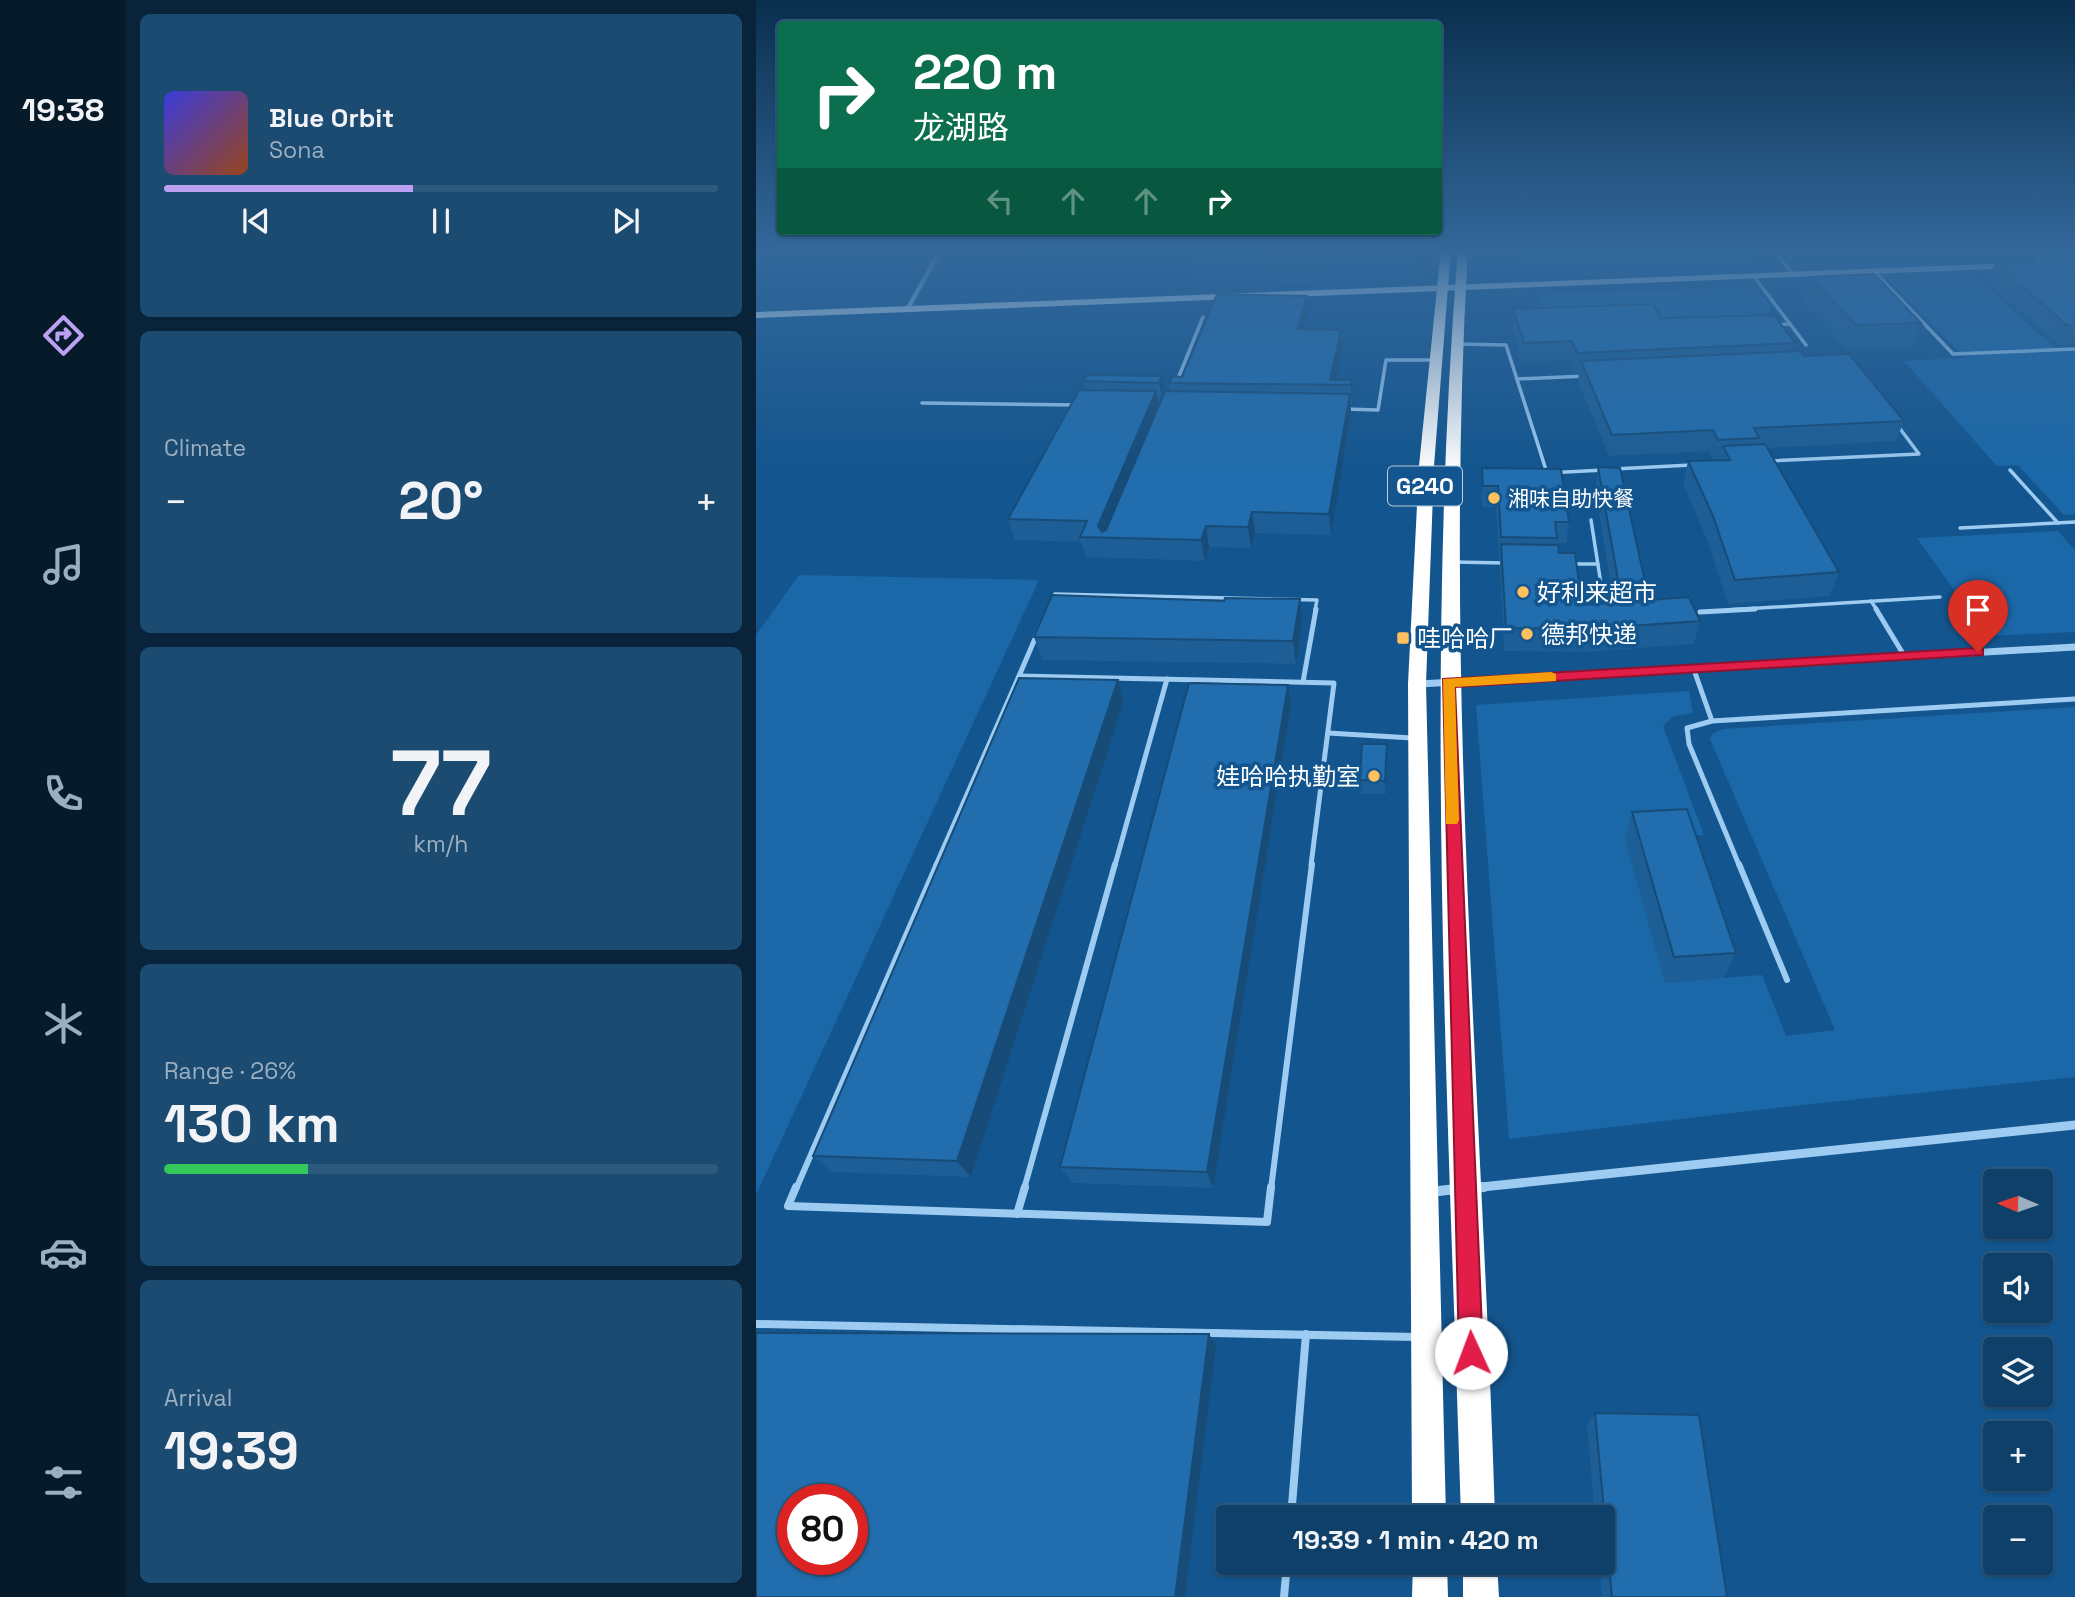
<!DOCTYPE html>
<html lang="en">
<head>
<meta charset="utf-8">
<style>
  :root { --surface:#0e406a; --page:#1c4b72; --text:#f1f3f6; --muted:#9bafc1; --line:#2e597e; --accent:#bca0f2 }
  body { margin:0; font-family:"Space Grotesk","Noto Sans SC",sans-serif; background:var(--page); color:var(--text); height:100vh; display:flex; flex-direction:column; font-size:26px; white-space:nowrap }
  * { box-sizing:border-box; margin:0 }
  p { font-size:23px; color:var(--muted) }
  .icon { flex:none; width:38px; height:38px; fill:none; stroke:currentColor; stroke-width:2; stroke-linecap:round; stroke-linejoin:round }
  .map { position:relative; flex:1; overflow:hidden }
  .sheet { display:flex; flex-direction:column; gap:14px; padding:14px; background:#08233a; width:630px }
  .sheet>* { flex:none }
  .guide { position:absolute; left:21px; top:21px; width:665px; height:214px; border-radius:7px; box-shadow:0 2px 5px #0004,0 0 0 2px var(--line); background:#0b6e4f; color:#fff; overflow:hidden }
  .needle { width:46px; rotate:272deg }
  .tools { position:absolute; left:1227px; top:1169px; display:grid; gap:14px }
  .tools a { display:grid; place-items:center; width:70px; height:70px; border-radius:7px; background:var(--surface); box-shadow:0 2px 5px #0004,0 0 0 2px var(--line); font-size:35px }
  .speed { position:absolute; left:21px; top:1484px; display:flex; gap:14px; font-size:35px; font-weight:700; text-align:center }
  .speed>* { display:grid; place-content:center; width:91px; height:91px; border-radius:50%; background:var(--surface); box-shadow:0 2px 5px #0004,0 0 0 2px var(--line); line-height:1 }
  .speed .limit { border:10px solid #d22; background:#fff; color:#111 }
  .pin { position:absolute; display:grid; place-items:center; width:60px; height:60px; color:#fff; margin:-72px -30px; border-radius:50% 50% 50% 0; rotate:-45deg; box-shadow:0 0 7px #0007 }
  .pin .icon { rotate:45deg }
  .me { position:absolute; width:77px; margin:-38px; rotate:358deg; stroke-linejoin:round; filter:drop-shadow(0 0 5px #0008) }
  .turn { display:flex; align-items:center; gap:24px; height:147px; padding:0 21px; font-size:32px }
  .turn .icon { width:91px; height:91px; stroke-width:2.5 }
  .turn b { display:block; font-size:49px; line-height:60px }
  .lanes { display:flex; align-items:center; height:66px; padding:0 21px; background:#0003; justify-content:center; gap:35px; direction:ltr }
  .lanes .off { opacity:.35 }
  .big { font-size:52px; font-weight:700; line-height:1.1 }
  .sheet .widget { flex:1; display:flex; flex-direction:column; justify-content:center; gap:10px; min-width:0; padding:0 24px; border-radius:10px; background:var(--page) }
  .sheet .dial { align-items:center; gap:0 }
  .dial b { font-size:91px; line-height:1 }
  .song { display:flex; align-items:center; gap:21px }
  .cover { width:84px; height:84px; border-radius:10px; background:linear-gradient(135deg,hsl(240 70% 55%),hsl(20 70% 35%)) }
  .played { height:7px; border-radius:4px; background:linear-gradient(90deg,var(--accent) 45%,var(--line) 45%) }
  .keys { display:flex; justify-content:space-around; direction:ltr }
  .heat { display:flex; justify-content:space-between; align-items:center; font-size:38px; direction:ltr }
  .charge { height:10px; border-radius:5px; background:linear-gradient(90deg,#34c759 26%,var(--line) 0) }
  .trip { position:absolute; left:460px; top:1505px; width:399px; height:70px; border-radius:7px; background:var(--surface); box-shadow:0 2px 5px #0004,0 0 0 2px var(--line); font-weight:700; line-height:70px; text-align:center }
  main { display:flex; flex:1; min-height:0 }
  .menu { display:flex; flex-direction:column; width:126px; justify-content:space-around; align-items:center; background:#061a2a; color:var(--muted) }
  .menu .icon { width:49px; height:49px }
  .menu .on { color:var(--accent) }
  .menu b { font-size:32px; color:var(--text) }
  .map>svg:first-child { display:block }
  .green { fill:#1b68a8 }
  .lines { fill:none; stroke-linecap:round; stroke-linejoin:round }
  .lane-far3 { stroke:#9dcbf1; stroke-width:3.5 }
  .lane-far2 { stroke:#9dcbf1; stroke-width:5 }
  .lane-far1 { stroke:#9dcbf1; stroke-width:6 }
  .lane { stroke:#9dcbf1; stroke-width:8 }
  .street-far3 { stroke:#9dcbf1; stroke-width:4.5 }
  .street-far2 { stroke:#9dcbf1; stroke-width:7 }
  .street-far1 { stroke:#9dcbf1; stroke-width:9 }
  .street { stroke:#9dcbf1; stroke-width:10 }
  .primary { fill:#e7f3ff; fill-rule:evenodd }
  .highway { fill:#fff; fill-rule:evenodd }
  .wall { fill:#1c5e95 }
  .shaded-wall { fill:#174c79 }
  .building { fill:#216dad; stroke:#174c79; stroke-width:2; fill-rule:evenodd }
  .route { fill:#e11d48; stroke:#92132f; stroke-width:2 }
  .slow { fill:#f59e0b }
  .poi-dot { fill:#ffc15d; stroke:#13558e; stroke-width:2.5 }
  .labels { text-anchor:middle; dominant-baseline:central; stroke-width:7; stroke-linejoin:round; paint-order:stroke }
  .far-poi-label { font-size:21px; fill:#fff; stroke:#13558e; text-anchor:start }
  .shield { fill:#13558e; stroke:#b8ccdd; stroke-width:2 }
  .shield-label { font-size:23px; font-weight:bold; fill:#fff }
  .poi-label { font-size:24px; fill:#fff; stroke:#13558e; text-anchor:start }
</style>
</head>
<body>
<main>
<nav class="menu">
<b>19:38</b>
<svg class="icon on" aria-label="directions" viewBox="0 0 24 24"><path d="M12 3l9 9-9 9-9-9zM9 14v-3h6M13 9l2 2-2 2"/></svg>
<svg class="icon" aria-label="music" viewBox="0 0 24 24"><path d="M9 18V5l10-2v13"/><circle cx="6" cy="18" r="3"/><circle cx="16" cy="16" r="3"/></svg>
<svg class="icon" aria-label="phone" viewBox="0 0 24 24"><path d="M5 4h4l2 5-3 2q2 4 5 5l2-3 5 2v4C11 20 4 13 5 4z"/></svg>
<svg class="icon" aria-label="climate" viewBox="0 0 24 24"><path d="M12 3v18M4 7l16 10M4 17L20 7"/></svg>
<svg class="icon" aria-label="car" viewBox="0 0 24 24"><path d="M5 17H2v-5l4-1 3-4h7l3 4 3 1v5h-3M9 17h6M6 11h13"/><circle cx="7" cy="17" r="2"/><circle cx="17" cy="17" r="2"/></svg>
<svg class="icon" aria-label="filters" viewBox="0 0 24 24"><path d="M4 7h16M4 17h16"/><circle cx="9" cy="7" r="2"/><circle cx="15" cy="17" r="2"/></svg>
</nav>
<section class="sheet">
<div class="widget">
<div class="song"><i class="cover"></i><div><b>Blue Orbit</b><p>Sona</p></div></div>
<div class="played"></div>
<div class="keys"><svg class="icon" aria-label="previous" viewBox="0 0 24 24"><path d="M18 5L8 12l10 7zM5 5v14"/></svg><svg class="icon" aria-label="pause" viewBox="0 0 24 24"><path d="M8 5v14M16 5v14"/></svg><svg class="icon" aria-label="next" viewBox="0 0 24 24"><path d="M6 5l10 7-10 7zM19 5v14"/></svg></div>
</div>
<div class="widget"><p>Climate</p>
<div class="heat"><a>−</a><b class="big">20°</b><a>+</a></div>
</div>
<div class="widget dial"><b>77</b><p>km/h</p></div>
<div class="widget"><p>Range · 26%</p><b class="big">130 km</b><div class="charge"></div></div>
<div class="widget"><p>Arrival</p><b class="big">19:39</b></div>
</section>
<div class="map">
<svg width="1319" height="1597" viewBox="0 0 1319 1597">
  <rect width="100%" height="100%" fill="#13558e"/>
  <!-- green -->
  <g class="green">
    <path d="M1219,277l84,75 16,-1v163l-11,1 -46,-50 -21,1 -93,-105 62,-3 -77,-78z"/>
    <path d="M999,286l16,22 -5,8 -215,10 -14,-31z"/>
    <path d="M1302,531l17,19v82l-88,4 -70,-98z"/>
    <path d="M43,575l240,5 -283,615v-560z"/>
    <path d="M933,691l4,22 -19,3 -11,10 41,109 -26,1 46,142 38,-3 24,61 49,-6 -125,-291 2,-5 11,-5 352,-22v370l-264,27 -302,35 -33,-434z"/>
  </g>
  <g class="lines">
    <!-- lane-far3 -->
    <g class="lane-far3">
      <path d="M1016,249l23,27"/>
      <path d="M1273,249l19,16"/>
      <path d="M1119,272l78,82 122,-5"/>
      <path d="M999,278l51,67"/>
      <path d="M1020,325l14,-1"/>
      <path d="M702,344l48,1 41,128 57,-3"/>
      <path d="M761,379l69,-3"/>
      <path d="M421,381l26,-64"/>
      <path d="M166,403l154,2"/>
      <path d="M589,409l33,1 8,-50h47"/>
      <path d="M1012,461l151,-7 -21,-28"/>
      <path d="M858,469l77,-4"/>
      <path d="M1254,470l48,53"/>
      <path d="M835,520l14,90"/>
      <path d="M1204,528l115,-6"/>
      <path d="M698,562l50,1"/>
      <path d="M814,564h28"/>
      <path d="M296,599l3,-5 262,6 -2,10"/>
      <path d="M1115,601l6,9"/>
      <path d="M971,610l213,-13"/>
    </g>
    <!-- lane-far2 -->
    <g class="lane-far2">
      <path d="M1120,609l29,48"/>
      <path d="M944,612l55,-3"/>
      <path d="M938,670l18,51"/>
      <path d="M263,676l18,-42"/>
      <path d="M547,682l13,-73"/>
      <path d="M572,733l84,5"/>
      <path d="M180,865l83,-189 315,7 -23,182"/>
      <path d="M359,865l52,-186"/>
      <path d="M983,865l-50,-121 -2,-16 25,-7 363,-22"/>
    </g>
    <!-- lane-far1 -->
    <g class="lane-far1">
      <path d="M983,864l48,116"/>
      <path d="M40,1189l141,-325"/>
      <path d="M268,1189l91,-325"/>
      <path d="M515,1189l41,-325"/>
    </g>
    <!-- lane -->
    <g class="lane">
      <path d="M40,1187l-8,19 479,16 4,-35"/>
      <path d="M261,1214l8,-27"/>
      <path d="M0,1324l660,13"/>
      <path d="M535,1517l15,-183"/>
      <path d="M528,1597l3,-34"/>
    </g>
    <!-- street-far3 -->
    <path class="street-far3" d="M151,310l34,-61"/>
    <!-- street-far2 -->
    <path class="street-far2" d="M663,684l656,-37"/>
    <!-- street-far1 -->
    <path class="street-far1" d="M716,1188l603,-63"/>
    <!-- street -->
    <g class="street">
      <path d="M716,1188l12,-1"/>
      <path d="M674,1192l26,-3"/>
    </g>
    <!-- primary -->
    <path class="primary" d="M1260,263l3,1v4l-1263,50v-6z"/>
    <!-- highway -->
    <g class="highway">
      <path d="M685,249h10l-17,217 -8,218 20,833h-34l-4,-833 11,-218z"/>
      <path d="M702,249h10c-25,425 14,844 27,1268h-34c-13,-422 -37,-846 -3,-1268z"/>
      <path d="M657,1563h34l1,34h-36z"/>
      <path d="M707,1563h34l2,34h-36z"/>
    </g>
  </g>
  <!-- wall -->
  <g class="wall">
    <path d="M443,249h201l1,2 3,-2h20l-4,28 -92,1v4l-31,1 -102,-3 -3,-19z"/>
    <path d="M764,249h232l-3,13 -141,7 -4,-7 -76,4z"/>
    <path d="M1319,260v84l-16,1 -71,-64 7,-18z"/>
    <path d="M1055,277l110,46 -10,25 -64,2 -43,-49z"/>
    <path d="M757,309l148,9 134,25 -3,9 12,4 100,65 -8,20 -129,7 72,124 -9,24 -102,8 -21,-64 -24,-56 5,-23 25,-1 -4,-9 -100,5 -31,-75 1,-9h-4l-5,-12 -48,2 -10,-35z"/>
    <path d="M552,315l-3,14 36,1 1,19 -6,31h16l1,20 -1,5h-2l1,9 -20,121 -76,-2 -4,15 -42,-1 -4,14 -119,-4 -5,-15 -66,-2 -7,-21 78,-129 -3,-9 79,-5 3,16 6,-1 -2,-8z"/>
    <path d="M842,467l51,133 51,21 -6,23 -112,8 -78,-1 -4,-84v-9h-1l-3,-51h-14v-39l87,54 -3,21h-10v2l26,60 32,-2 -19,-113z"/>
    <path d="M544,599l2,23 -6,42 -254,-4 -8,-23 190,-36z"/>
    <path d="M362,680l6,21 -153,476 -139,-5 -19,-16z"/>
    <path d="M535,706l-78,482 -141,-5 -12,-16z"/>
    <path d="M631,744l-1,50h-25l-1,-14z"/>
    <path d="M876,812l104,141 -12,25 -59,5 -40,-144z"/>
    <path d="M839,1413l132,184h-125l-3,-34h4v-46h-8l-8,-92z"/>
  </g>
  <!-- shaded-wall -->
  <g class="shaded-wall">
    <path d="M665,249h3l-4,28v-19z"/>
    <path d="M551,296l1,19 -9,33 -1,-19z"/>
    <path d="M585,330l1,19 -7,36 -5,-5z"/>
    <path d="M406,376l4,20 -3,6 -4,-19z"/>
    <path d="M596,380l1,20 -1,5 -1,-20z"/>
    <path d="M400,391l4,20 -52,126h-7l-3,-11z"/>
    <path d="M594,394l1,20 -20,121 -2,-21z"/>
    <path d="M496,512l3,21 -4,15 -3,-21z"/>
    <path d="M450,526l3,21 -4,14 -4,-21z"/>
    <path d="M544,599l2,23 -6,42 -3,-23z"/>
    <path d="M362,680l6,21 -153,476 -14,-16z"/>
    <path d="M532,685l3,21 -78,482 -6,-16z"/>
    <path d="M631,744v14l-1,36 -1,-13z"/>
    <path d="M453,1334l7,11 -31,252h-10z"/>
  </g>
  <!-- building -->
  <g class="building">
    <path d="M443,249h199l3,2 3,-2h17l-1,9 -93,1 -1,4 -31,1 -103,-3z"/>
    <path d="M853,249h46l-44,2z"/>
    <path d="M1319,260v65l-7,1 -73,-63z"/>
    <path d="M1118,274l47,49 -65,2 -45,-48z"/>
    <path d="M461,294l90,2 -9,33 43,1 -11,50h22l-1,5 -182,-2 3,-7 10,1z"/>
    <path d="M897,304l8,14 113,-3 21,28 -218,10 -5,-12 -48,2 -11,-34z"/>
    <path d="M1045,351l3,5 45,-2 55,67 -150,7 5,10 -41,2 -5,-10 -101,5 -31,-74z"/>
    <path d="M331,375l75,1 -3,7 -76,-2z"/>
    <path d="M323,390l77,1 -58,135 4,6 4,-2 59,-139 185,3 -21,120 -77,-2 -4,15 -42,-1 -5,14 -121,-3 7,-16 -79,-2z"/>
    <path d="M1009,444l74,128 -104,8 -22,-64 -25,-55 42,-1 -7,-14z"/>
    <path d="M842,467l22,1 29,132 40,-3 11,24 -114,8 -80,-1 -5,-84 57,1 1,8h16l7,52 40,-3z"/>
    <path d="M726,468l79,1 8,53h-14l2,16 -56,-1 -3,-51h-15z"/>
    <path d="M296,595l172,6 1,-3 75,1 -7,42 -259,-4z"/>
    <path d="M263,678l99,2 -161,481 -144,-5z"/>
    <path d="M433,683l99,2 -81,487 -147,-5z"/>
    <path d="M606,744h25l-2,37 -25,-1z"/>
    <path d="M931,809l49,144 -62,4 -42,-145z"/>
    <path d="M0,1333l453,1 -34,263h-419zM37,1500h59v59h-59z"/>
    <path d="M839,1413l104,2 28,182h-115z"/>
  </g>
  <!-- sky -->
  <linearGradient id="sky" x2="0" y2="1"><stop stop-color="#0a2f4e"/><stop offset="0.53" stop-color="#33689b"/><stop offset="1" stop-color="#33689b" stop-opacity="0"/></linearGradient>
  <rect width="1319" height="473" fill="url(#sky)"/>
  <!-- route -->
  <path class="route" d="M1222,648l5,1v6l-528,32 28,666 -3,8 -9,4 -8,-4 -4,-8 -16,-674z"/>
  <!-- slow -->
  <path class="slow" d="M795,672l5,2v7l-101,6 4,133 -2,4h-11l-3,-145z"/>
  <!-- markers -->
  <g class="poi-dot">
    <circle cx="738" cy="498" r="7"/>
    <circle cx="767" cy="592" r="7"/>
    <circle cx="771" cy="634" r="7"/>
    <rect x="640" y="631" width="14" height="14" rx="3.5"/>
    <circle cx="618" cy="776" r="7"/>
  </g>
  <g class="labels">
    <!-- far-poi labels -->
    <g class="far-poi-label">
      <text x="752" y="498">湘味自助快餐</text>
    </g>
    <!-- shield labels -->
    <rect class="shield" x="632" y="466.5" width="74" height="39" rx="5"/>
    <g class="shield-label">
      <text x="669" y="486">G240</text>
    </g>
    <!-- poi labels -->
    <g class="poi-label">
      <text x="781" y="592">好利来超市</text>
      <text x="785" y="634">德邦快递</text>
      <text x="661" y="638">哇哈哈厂</text>
      <text x="604" y="776" text-anchor="end">娃哈哈执勤室</text>
    </g>
  </g>
</svg>
<div class="tools">
<a><svg class="needle" viewBox="-14 -14 28 28"><path d="M0-13l5 13h-10z" fill="#e53935"/><path d="M0 13l5-13h-10z" fill="#9bafc1"/></svg></a>
<a><svg class="icon" aria-label="sound" viewBox="0 0 24 24"><path d="M4 9h4l5-4v14l-5-4H4zM17 9q2 3 0 6"/></svg></a>
<a><svg class="icon" aria-label="layers" viewBox="0 0 24 24"><path d="M12 4l9 5-9 5-9-5zM3 14l9 5 9-5"/></svg></a>
<a>+</a>
<a>−</a>
</div>
<div class="speed"><div class="limit">80</div></div>
<div class="pin" style="left:1222px;top:652px;background:#d93025"><svg class="icon" aria-label="arrive" viewBox="0 0 24 24"><path d="M6 21V4h12l-3 4 3 4H6"/></svg></div>
<svg class="me" style="left:715px;top:1353px" viewBox="-20 -20 40 40"><circle r="19" fill="#fff"/><path d="M0-13L10 11 0 6-10 11z" fill="#e11d48"/></svg>
<div class="trip">19:39 · 1 min · 420 m</div>
<div class="guide">
<div class="turn"><svg class="icon" aria-label="right" viewBox="0 0 24 24"><path d="M7 20v-9h11M14 6l5 5-5 5"/></svg><div><b>220 m</b>龙湖路</div></div>
<div class="lanes"><svg class="icon off" aria-label="left" viewBox="0 0 24 24"><path d="M17 20v-9H6M10 6l-5 5 5 5"/></svg><svg class="icon off" aria-label="ahead" viewBox="0 0 24 24"><path d="M12 20V5M6 11l6-6 6 6"/></svg><svg class="icon off" aria-label="ahead" viewBox="0 0 24 24"><path d="M12 20V5M6 11l6-6 6 6"/></svg><svg class="icon" aria-label="right" viewBox="0 0 24 24"><path d="M7 20v-9h11M14 6l5 5-5 5"/></svg></div>
</div>
</div>
</main>
</body>
</html>
